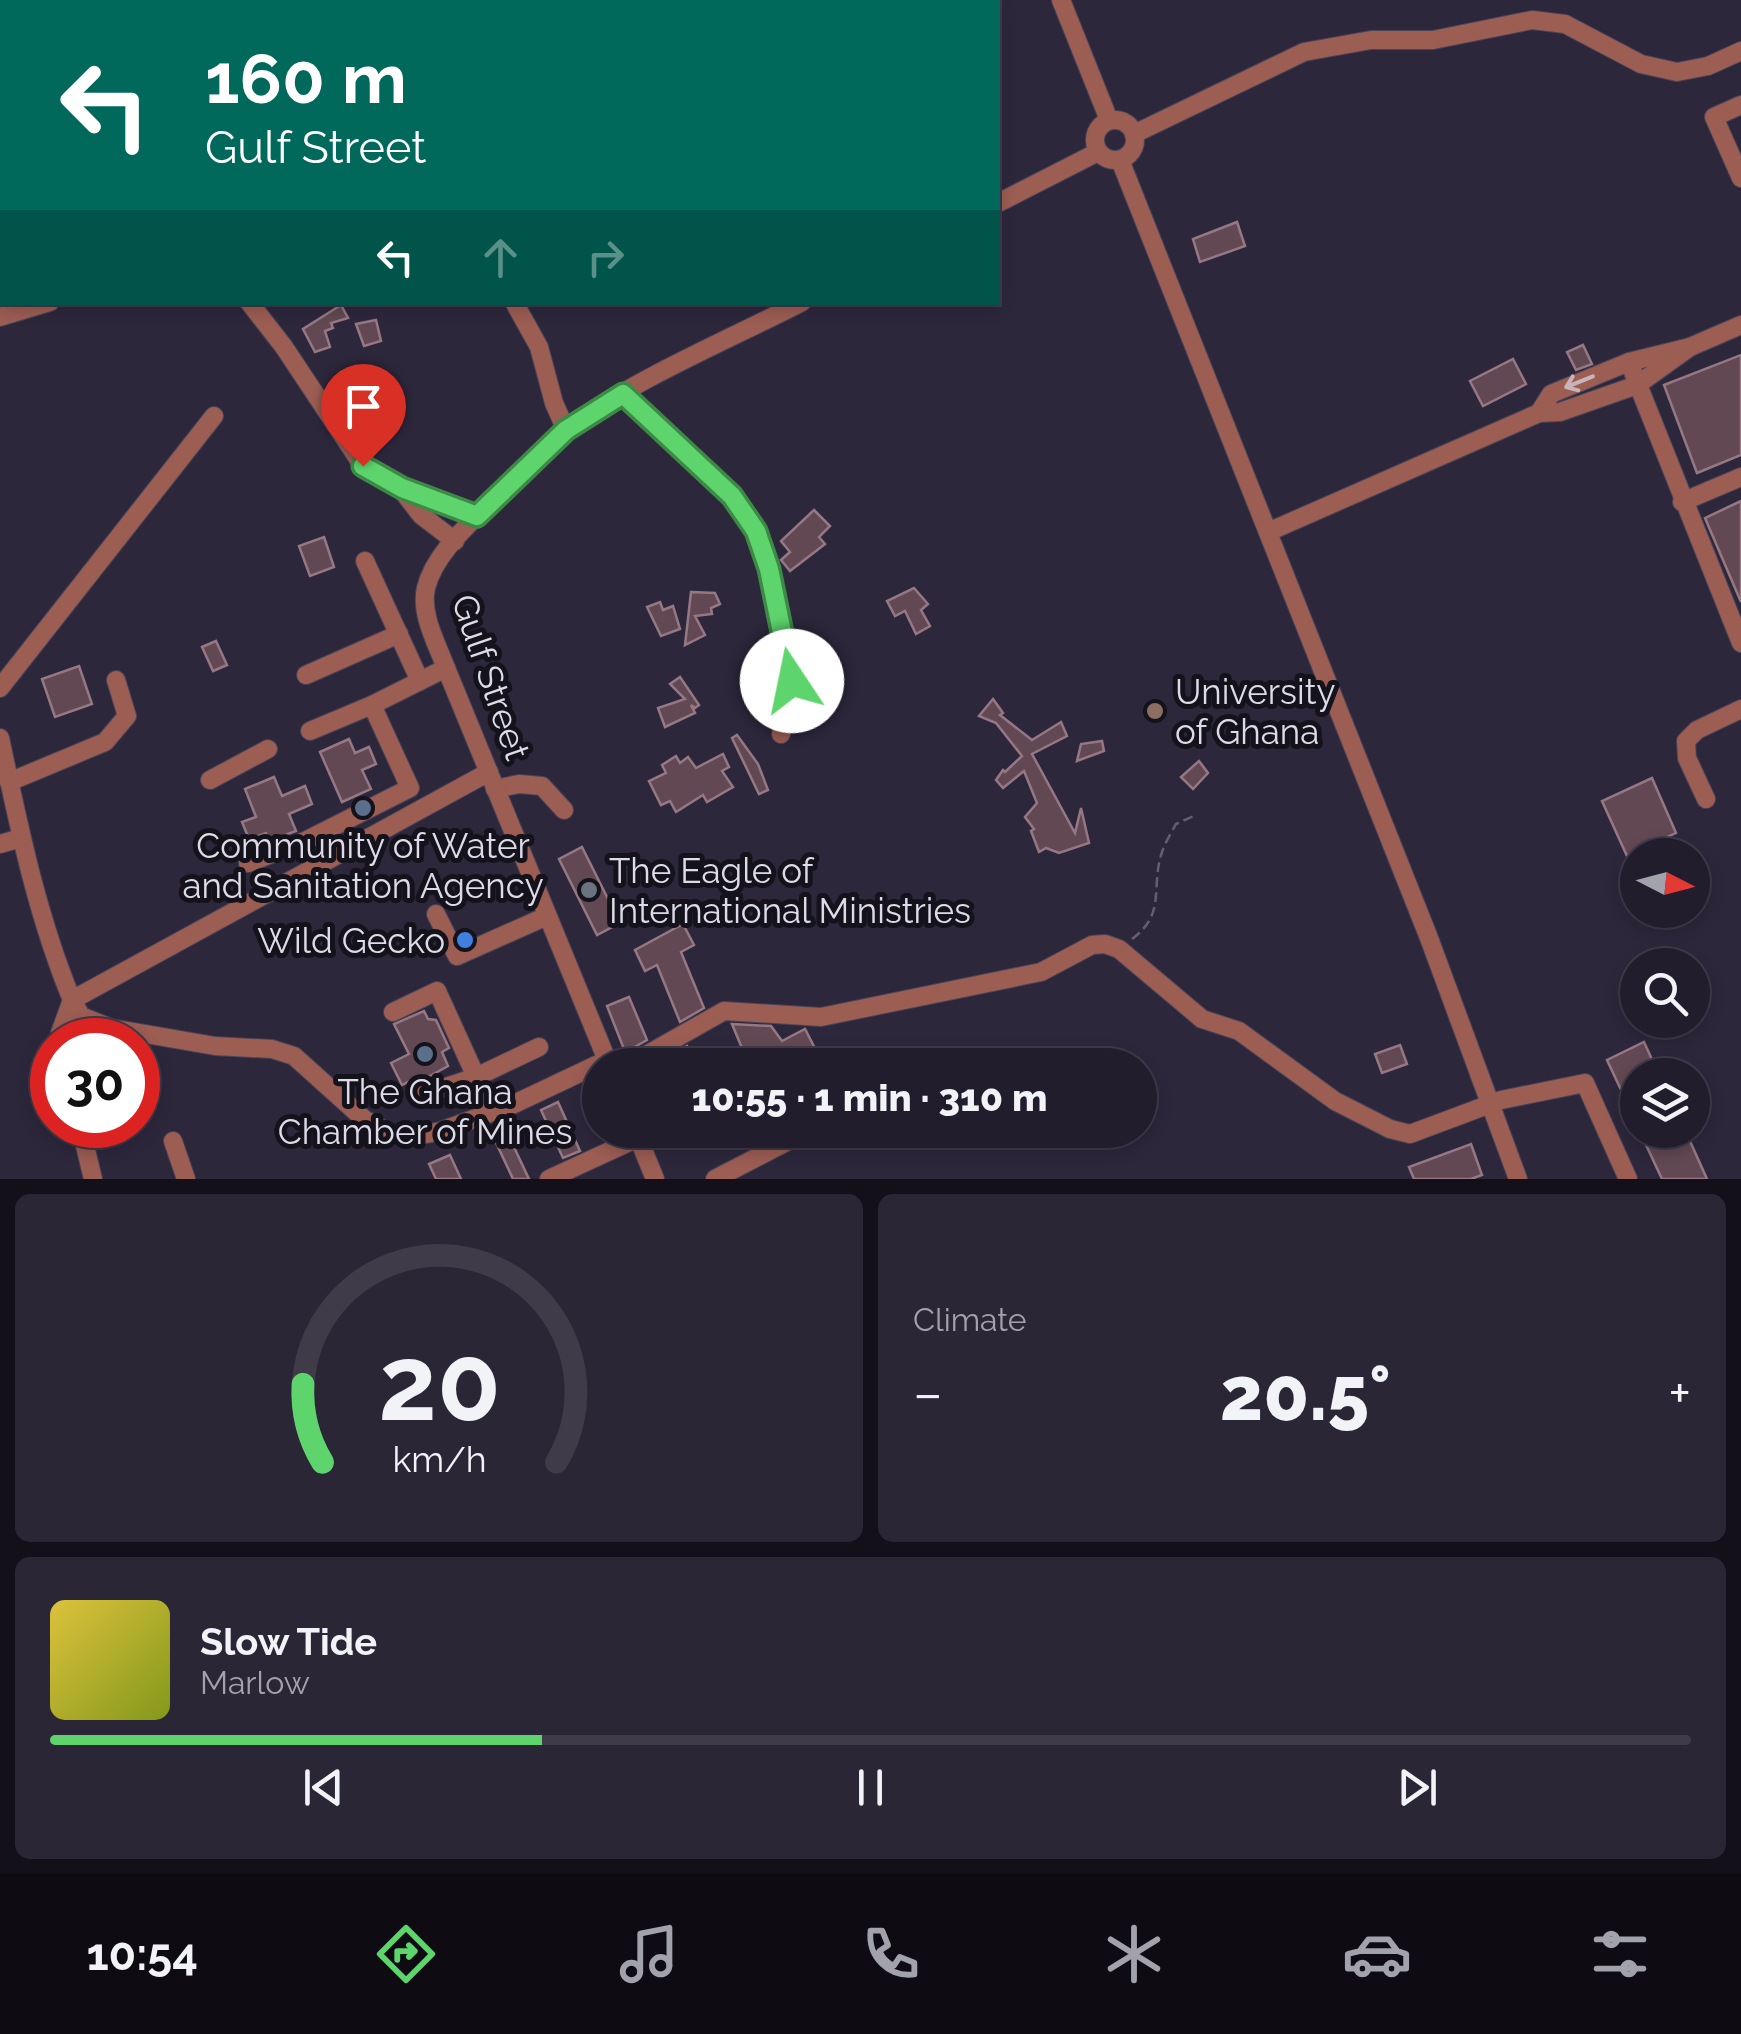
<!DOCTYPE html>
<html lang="en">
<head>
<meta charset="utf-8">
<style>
  :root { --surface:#221d2d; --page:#2a2635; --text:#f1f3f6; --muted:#a2a2aa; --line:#3f3b49; --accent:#5ed56c }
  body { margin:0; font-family:Raleway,sans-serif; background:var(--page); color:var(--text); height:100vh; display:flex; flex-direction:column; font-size:38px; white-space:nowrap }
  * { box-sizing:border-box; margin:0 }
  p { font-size:32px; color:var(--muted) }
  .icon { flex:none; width:55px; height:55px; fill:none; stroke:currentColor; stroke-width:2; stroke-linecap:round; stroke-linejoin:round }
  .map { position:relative; height:1179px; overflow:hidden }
  .details { display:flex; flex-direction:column; gap:15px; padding:15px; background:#131019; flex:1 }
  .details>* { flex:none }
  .banner { position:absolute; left:0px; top:0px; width:1000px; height:305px; box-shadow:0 5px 15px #0003,0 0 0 2px var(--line); background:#00695c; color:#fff; overflow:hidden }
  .needle { width:65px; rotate:96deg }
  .controls { position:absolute; left:1620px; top:838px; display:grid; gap:20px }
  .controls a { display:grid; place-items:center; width:90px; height:90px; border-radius:50%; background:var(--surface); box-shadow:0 5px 15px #0003,0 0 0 2px var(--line); font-size:50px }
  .speed { position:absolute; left:30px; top:1018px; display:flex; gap:20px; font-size:50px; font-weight:700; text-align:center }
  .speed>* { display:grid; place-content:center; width:130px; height:130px; border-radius:50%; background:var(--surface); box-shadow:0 5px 15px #0003,0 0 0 2px var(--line); line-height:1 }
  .speed .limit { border:15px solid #d22; background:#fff; color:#111 }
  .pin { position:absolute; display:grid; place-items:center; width:85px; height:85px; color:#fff; margin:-102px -42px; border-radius:50% 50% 50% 0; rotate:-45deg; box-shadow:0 0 10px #0007 }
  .pin .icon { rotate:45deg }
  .me { position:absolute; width:110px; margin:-55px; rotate:349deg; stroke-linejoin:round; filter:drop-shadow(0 0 8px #0008) }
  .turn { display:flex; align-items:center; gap:35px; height:210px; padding:0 40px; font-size:45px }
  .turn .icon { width:130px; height:130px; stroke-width:2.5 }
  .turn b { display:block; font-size:70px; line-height:85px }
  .lanes { display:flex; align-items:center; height:95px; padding:0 40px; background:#0003; justify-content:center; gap:50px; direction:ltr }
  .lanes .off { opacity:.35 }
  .big { font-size:75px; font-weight:800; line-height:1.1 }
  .details .widget { flex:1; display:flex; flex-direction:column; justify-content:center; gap:15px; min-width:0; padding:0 35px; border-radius:15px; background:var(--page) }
  .details .dial { align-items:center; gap:0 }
  .dial svg { height:260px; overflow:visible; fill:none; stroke:var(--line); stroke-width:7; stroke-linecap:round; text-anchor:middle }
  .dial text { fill:var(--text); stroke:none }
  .song { display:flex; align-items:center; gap:30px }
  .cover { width:120px; height:120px; border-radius:15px; background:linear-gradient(135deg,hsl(50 70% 55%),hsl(70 70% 35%)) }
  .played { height:10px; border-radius:5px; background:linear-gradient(90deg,var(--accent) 30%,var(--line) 30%) }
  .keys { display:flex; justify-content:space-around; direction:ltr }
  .heat { display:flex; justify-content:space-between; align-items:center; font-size:55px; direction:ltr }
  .details .tiles { flex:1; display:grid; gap:15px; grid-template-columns:1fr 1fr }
  .widget:last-child { grid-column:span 2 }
  .trip { position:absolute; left:582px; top:1048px; width:575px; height:100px; border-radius:50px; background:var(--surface); box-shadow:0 5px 15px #0003,0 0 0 2px var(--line); font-weight:800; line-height:100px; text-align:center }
  .tab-bar { display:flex; height:160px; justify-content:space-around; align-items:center; background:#0e0c12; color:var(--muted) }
  .tab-bar .icon { width:70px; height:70px }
  .tab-bar .on { color:var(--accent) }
  .tab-bar b { font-size:45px; color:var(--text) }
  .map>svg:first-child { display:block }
  .building { fill:#624852; stroke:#957883; stroke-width:2.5 }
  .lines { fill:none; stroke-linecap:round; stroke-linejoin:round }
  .minor-casing { stroke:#494458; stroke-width:20 }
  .path { stroke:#645e71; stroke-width:2.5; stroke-dasharray:10 5; stroke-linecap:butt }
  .minor { stroke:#9c5d53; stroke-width:18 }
  .oneway { stroke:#cab4bb }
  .route-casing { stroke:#3d8a46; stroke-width:25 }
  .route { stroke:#5ed56c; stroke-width:18 }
  .education-dot { fill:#8d6e63; stroke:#14121b; stroke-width:4 }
  .service-dot { fill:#5c6f8a; stroke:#14121b; stroke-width:4 }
  .worship-dot { fill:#6b7280; stroke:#14121b; stroke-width:4 }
  .shop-dot { fill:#3f7fe0; stroke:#14121b; stroke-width:4 }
  .labels { text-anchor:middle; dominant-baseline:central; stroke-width:10; stroke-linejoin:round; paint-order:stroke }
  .street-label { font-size:35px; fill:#dedae8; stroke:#14121b }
  .poi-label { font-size:35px; fill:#dedae8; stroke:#14121b; text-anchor:start }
</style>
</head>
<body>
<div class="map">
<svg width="1741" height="1179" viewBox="0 0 1741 1179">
  <rect width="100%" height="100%" fill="#2d273c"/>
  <!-- building -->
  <g class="building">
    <path d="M1237,222l8,24 -45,16 -7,-23z"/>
    <path d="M341,305l7,13 -17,5 2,5 -8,3 5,16 -15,5 -12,-23z"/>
    <path d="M376,320l5,21 -17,5 -8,-22z"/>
    <path d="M1583,345l9,19 -16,6 -9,-18z"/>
    <path d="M1741,355v100l-44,18 -33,-88z"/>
    <path d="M1513,359l13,25 -43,22 -13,-25z"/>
    <path d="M1741,501v101l-36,-84z"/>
    <path d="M814,510l16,16 -11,11 6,7 -35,27 -9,-11 9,-8 -9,-11z"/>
    <path d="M324,537l10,30 -24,9 -11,-30z"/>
    <path d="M914,588l14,16 -7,6 9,16 -14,8 -11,-23 -10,5 -8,-15z"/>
    <path d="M691,592l24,1 5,11 -9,4 1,6 -17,2 10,19 -20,10z"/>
    <path d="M660,602l3,8 10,-4 7,23 -19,7 -14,-29z"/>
    <path d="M216,641l11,24 -14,6 -11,-24z"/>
    <path d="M79,666l13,38 -37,13 -13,-38z"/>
    <path d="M680,677l19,28 -4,3 -4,-3 4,8 -30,14 -7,-19 27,-9 -15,-15z"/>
    <path d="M993,699l10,14 -3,2 32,25 29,-18 6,14 -35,18 43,79 6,-25 8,35 -30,10 -13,-5 -7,4 -8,-21 3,-2 -9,-12 12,-14 -13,-32 -21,17 -7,-8 7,-10 2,2 17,-16 -26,-33 -17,-7z"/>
    <path d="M737,735l21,29 10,26 -9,4 -27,-56z"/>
    <path d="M349,739l6,14 14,-6 7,17 -14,6 9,19 -29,13 -22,-50z"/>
    <path d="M1102,741l2,10 -27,10 4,-17z"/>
    <path d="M723,754l6,13 -7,4 11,16 -26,15 -4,-7 -27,17 -6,-11 -9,4 -12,-24 17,-8 -4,-8 14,-9 4,7 8,-6 8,11z"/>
    <path d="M1199,761l9,12 -15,16 -12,-12z"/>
    <path d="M274,777l8,19 23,-10 7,18 -23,10 7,17 -27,10 -3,-8 -17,6 -7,-17 14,-5 -11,-28z"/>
    <path d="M1652,778l24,55 -49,23 -25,-55z"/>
    <path d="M582,847l38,76 -23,12 -38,-76z"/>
    <path d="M683,924l11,21 -13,7 23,56 -24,14 -23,-57 -12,6 -10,-21z"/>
    <path d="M629,997l18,43 -16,9h-7l-17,-43z"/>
    <path d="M424,1011l4,8 8,1 13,28 -7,4 6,14 -38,21 -2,-5 -6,3 -11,-22 18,-9 -15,-30z"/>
    <path d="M732,1024l39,2 11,15 23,-12 16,31 -10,5h-37l-2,-5 -23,5z"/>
    <path d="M1644,1042l15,33h-21v51l-31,-66z"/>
    <path d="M1400,1045l7,19 -25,9 -7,-19z"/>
    <path d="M687,1046l8,19h-26l-3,-7z"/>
    <path d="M558,1102l22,49 -17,7 -22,-48z"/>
    <path d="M505,1128l24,51h-16l-21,-45z"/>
    <path d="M1639,1130h46l22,49h-45z"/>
    <path d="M1471,1144l11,31 -11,4h-57l-5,-12z"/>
    <path d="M450,1155l11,24h-25l-7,-15z"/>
  </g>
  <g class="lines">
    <!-- minor casing -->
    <g class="minor-casing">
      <g id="minor">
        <path d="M18,0l2,2"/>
        <path d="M141,0v2"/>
        <path d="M345,0l1,2"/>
        <path d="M1061,0l48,120"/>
        <path d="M260,2v-2"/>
        <path d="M1741,105l-27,12 27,61"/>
        <circle cx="1115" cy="140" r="20"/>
        <path d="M1134,134l170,-82 67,-12h62l99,-20 33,4 76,40 36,8 31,-6 33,-15"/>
        <path d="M0,138h2"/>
        <path d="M1120,160l309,778 89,241"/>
        <path d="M998,203l100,-51"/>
        <path d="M249,302l35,45 79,119 38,23 76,27"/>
        <path d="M514,302l25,45 15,56 12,27"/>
        <path d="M0,317l50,-15"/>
        <path d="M1629,362l112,281"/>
        <path d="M623,394l109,102 25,35 12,38 23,112v16l-11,37"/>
        <path d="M1539,413l12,-19 78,-32 61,-15 51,-22"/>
        <path d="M401,489l20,26 34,26"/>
        <path d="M1682,502l59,-25"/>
        <path d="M1268,532l271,-119 21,-1 77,-27 53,-38"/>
        <path d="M365,561l55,120"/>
        <path d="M306,675l93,-41"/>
        <path d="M0,688l214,-272"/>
        <path d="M310,731l62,-26"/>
        <path d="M0,738c19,89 37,178 72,262l-12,33 1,7"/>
        <path d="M489,772l-417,228 9,16 30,12 104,18 57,3 22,7 70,63 27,15 25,2 25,-5 73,-27 93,-44 27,2 90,-51 97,6 220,-45 51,-27 13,-1 14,5 83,70 37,12 96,70 55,28 20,5 91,-34 84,-17 43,96"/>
        <path d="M210,780l58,-31"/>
        <path d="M9,782l96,-40 22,-26 -11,-36"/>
        <path d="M495,789l24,-5 23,2 22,24"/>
        <path d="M1706,799l-19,-41 -1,-17 11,-11 44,-21"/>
        <path d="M0,844l21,-6"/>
        <path d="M248,863l57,-22 105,-53 -38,-83 74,-37"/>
        <path d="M436,914l21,42 90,-40"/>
        <path d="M393,1012l44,-21 55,121"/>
        <path d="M609,1065l-163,-397c-9,-24 -26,-54 -20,-80 8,-33 41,-62 64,-85 25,-24 49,-53 77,-74 65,-49 161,-89 235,-127"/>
        <path d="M419,1096l57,-19 63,-30"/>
        <path d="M80,1125l13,54"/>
        <path d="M635,1130l20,49"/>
        <path d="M173,1141l13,38"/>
        <path d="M549,1179l89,-41"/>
        <path d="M715,1179l79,-41"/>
      </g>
    </g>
    <!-- path -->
    <path class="path" d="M1132,939c35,-26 18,-51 30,-87 3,-9 9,-19 14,-28l20,-9"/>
    <!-- minor -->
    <use href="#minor" class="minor"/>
  </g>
  <!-- one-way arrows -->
  <defs><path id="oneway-shaft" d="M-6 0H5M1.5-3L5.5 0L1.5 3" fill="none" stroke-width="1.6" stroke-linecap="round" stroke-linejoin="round" transform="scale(2.5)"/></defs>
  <use class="oneway" href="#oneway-shaft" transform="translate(1579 382) rotate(158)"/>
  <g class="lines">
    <!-- route casing -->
    <g class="route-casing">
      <path id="route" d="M363,466l39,22 75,28 89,-86 57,-36 109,102 24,35 13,38 23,112"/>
    </g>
    <!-- route -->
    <use href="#route" class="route"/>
  </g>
  <!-- markers -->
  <circle class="education-dot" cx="1155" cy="711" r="10"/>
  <g class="service-dot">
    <circle cx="363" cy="808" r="10"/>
    <circle cx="425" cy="1054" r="10"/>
  </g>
  <circle class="worship-dot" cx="589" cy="890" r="10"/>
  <circle class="shop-dot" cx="465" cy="940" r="10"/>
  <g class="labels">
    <!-- street labels -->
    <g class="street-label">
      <text transform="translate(491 677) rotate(71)">Gulf Street</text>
    </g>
    <!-- poi labels -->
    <g class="poi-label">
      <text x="1175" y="691">University<tspan x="1175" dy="40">of Ghana</tspan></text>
      <text x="363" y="845" text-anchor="middle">Community of Water<tspan x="363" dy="40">and Sanitation Agency</tspan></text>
      <text x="609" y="870">The Eagle of<tspan x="609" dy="40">International Ministries</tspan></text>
      <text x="445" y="940" text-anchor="end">Wild Gecko</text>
      <text x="425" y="1091" text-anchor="middle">The Ghana<tspan x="425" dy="40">Chamber of Mines</tspan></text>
    </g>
  </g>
</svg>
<div class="controls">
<a><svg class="needle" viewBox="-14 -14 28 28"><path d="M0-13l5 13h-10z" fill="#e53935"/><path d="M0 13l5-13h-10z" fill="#a2a2aa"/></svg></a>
<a><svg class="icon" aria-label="search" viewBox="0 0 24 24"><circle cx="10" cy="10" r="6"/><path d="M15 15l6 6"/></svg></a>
<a><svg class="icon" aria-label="layers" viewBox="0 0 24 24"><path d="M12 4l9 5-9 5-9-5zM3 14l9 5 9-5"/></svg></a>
</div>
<div class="speed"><div class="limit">30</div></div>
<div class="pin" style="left:363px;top:466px;background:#d93025"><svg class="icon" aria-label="arrive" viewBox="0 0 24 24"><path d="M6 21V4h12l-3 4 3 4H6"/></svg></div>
<svg class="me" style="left:792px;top:681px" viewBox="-20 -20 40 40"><circle r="19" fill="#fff"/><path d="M0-13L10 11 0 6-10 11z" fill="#5ed56c"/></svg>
<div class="trip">10:55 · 1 min · 310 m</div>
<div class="banner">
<div class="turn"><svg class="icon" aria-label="left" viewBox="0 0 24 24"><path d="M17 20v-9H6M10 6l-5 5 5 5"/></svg><div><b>160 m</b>Gulf Street</div></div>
<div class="lanes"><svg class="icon" aria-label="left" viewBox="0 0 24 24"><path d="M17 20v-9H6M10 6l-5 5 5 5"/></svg><svg class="icon off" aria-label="ahead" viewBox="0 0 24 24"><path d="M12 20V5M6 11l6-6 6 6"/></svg><svg class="icon off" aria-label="right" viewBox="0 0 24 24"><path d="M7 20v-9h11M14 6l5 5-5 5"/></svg></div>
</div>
</div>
<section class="details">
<div class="tiles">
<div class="widget dial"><svg viewBox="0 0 100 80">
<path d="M14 69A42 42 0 1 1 86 69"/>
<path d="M14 69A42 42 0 0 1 8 45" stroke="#5ed56c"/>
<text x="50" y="56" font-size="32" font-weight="700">20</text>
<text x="50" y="72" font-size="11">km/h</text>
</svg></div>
<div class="widget"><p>Climate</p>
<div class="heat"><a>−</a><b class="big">20.5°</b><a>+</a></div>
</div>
<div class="widget">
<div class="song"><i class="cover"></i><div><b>Slow Tide</b><p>Marlow</p></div></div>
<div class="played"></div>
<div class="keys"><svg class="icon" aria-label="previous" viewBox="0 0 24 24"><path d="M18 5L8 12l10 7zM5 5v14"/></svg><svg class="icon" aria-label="pause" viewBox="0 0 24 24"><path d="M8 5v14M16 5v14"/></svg><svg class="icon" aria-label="next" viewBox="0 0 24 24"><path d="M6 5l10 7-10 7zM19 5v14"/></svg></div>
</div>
</div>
</section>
<nav class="tab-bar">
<b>10:54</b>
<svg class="icon on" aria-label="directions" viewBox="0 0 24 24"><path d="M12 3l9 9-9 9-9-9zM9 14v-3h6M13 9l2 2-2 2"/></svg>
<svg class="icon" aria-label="music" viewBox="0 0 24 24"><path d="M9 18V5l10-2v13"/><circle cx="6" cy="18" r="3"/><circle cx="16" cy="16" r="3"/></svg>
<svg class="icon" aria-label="phone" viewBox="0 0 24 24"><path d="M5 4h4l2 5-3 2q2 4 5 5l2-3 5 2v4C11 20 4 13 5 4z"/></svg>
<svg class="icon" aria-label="climate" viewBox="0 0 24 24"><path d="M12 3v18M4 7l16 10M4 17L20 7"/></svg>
<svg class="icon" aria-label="car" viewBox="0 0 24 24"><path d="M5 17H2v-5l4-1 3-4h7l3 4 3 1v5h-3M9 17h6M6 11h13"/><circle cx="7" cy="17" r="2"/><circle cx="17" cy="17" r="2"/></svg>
<svg class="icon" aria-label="filters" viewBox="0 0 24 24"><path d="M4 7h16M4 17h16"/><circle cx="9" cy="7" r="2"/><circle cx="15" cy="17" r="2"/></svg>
</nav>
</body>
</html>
